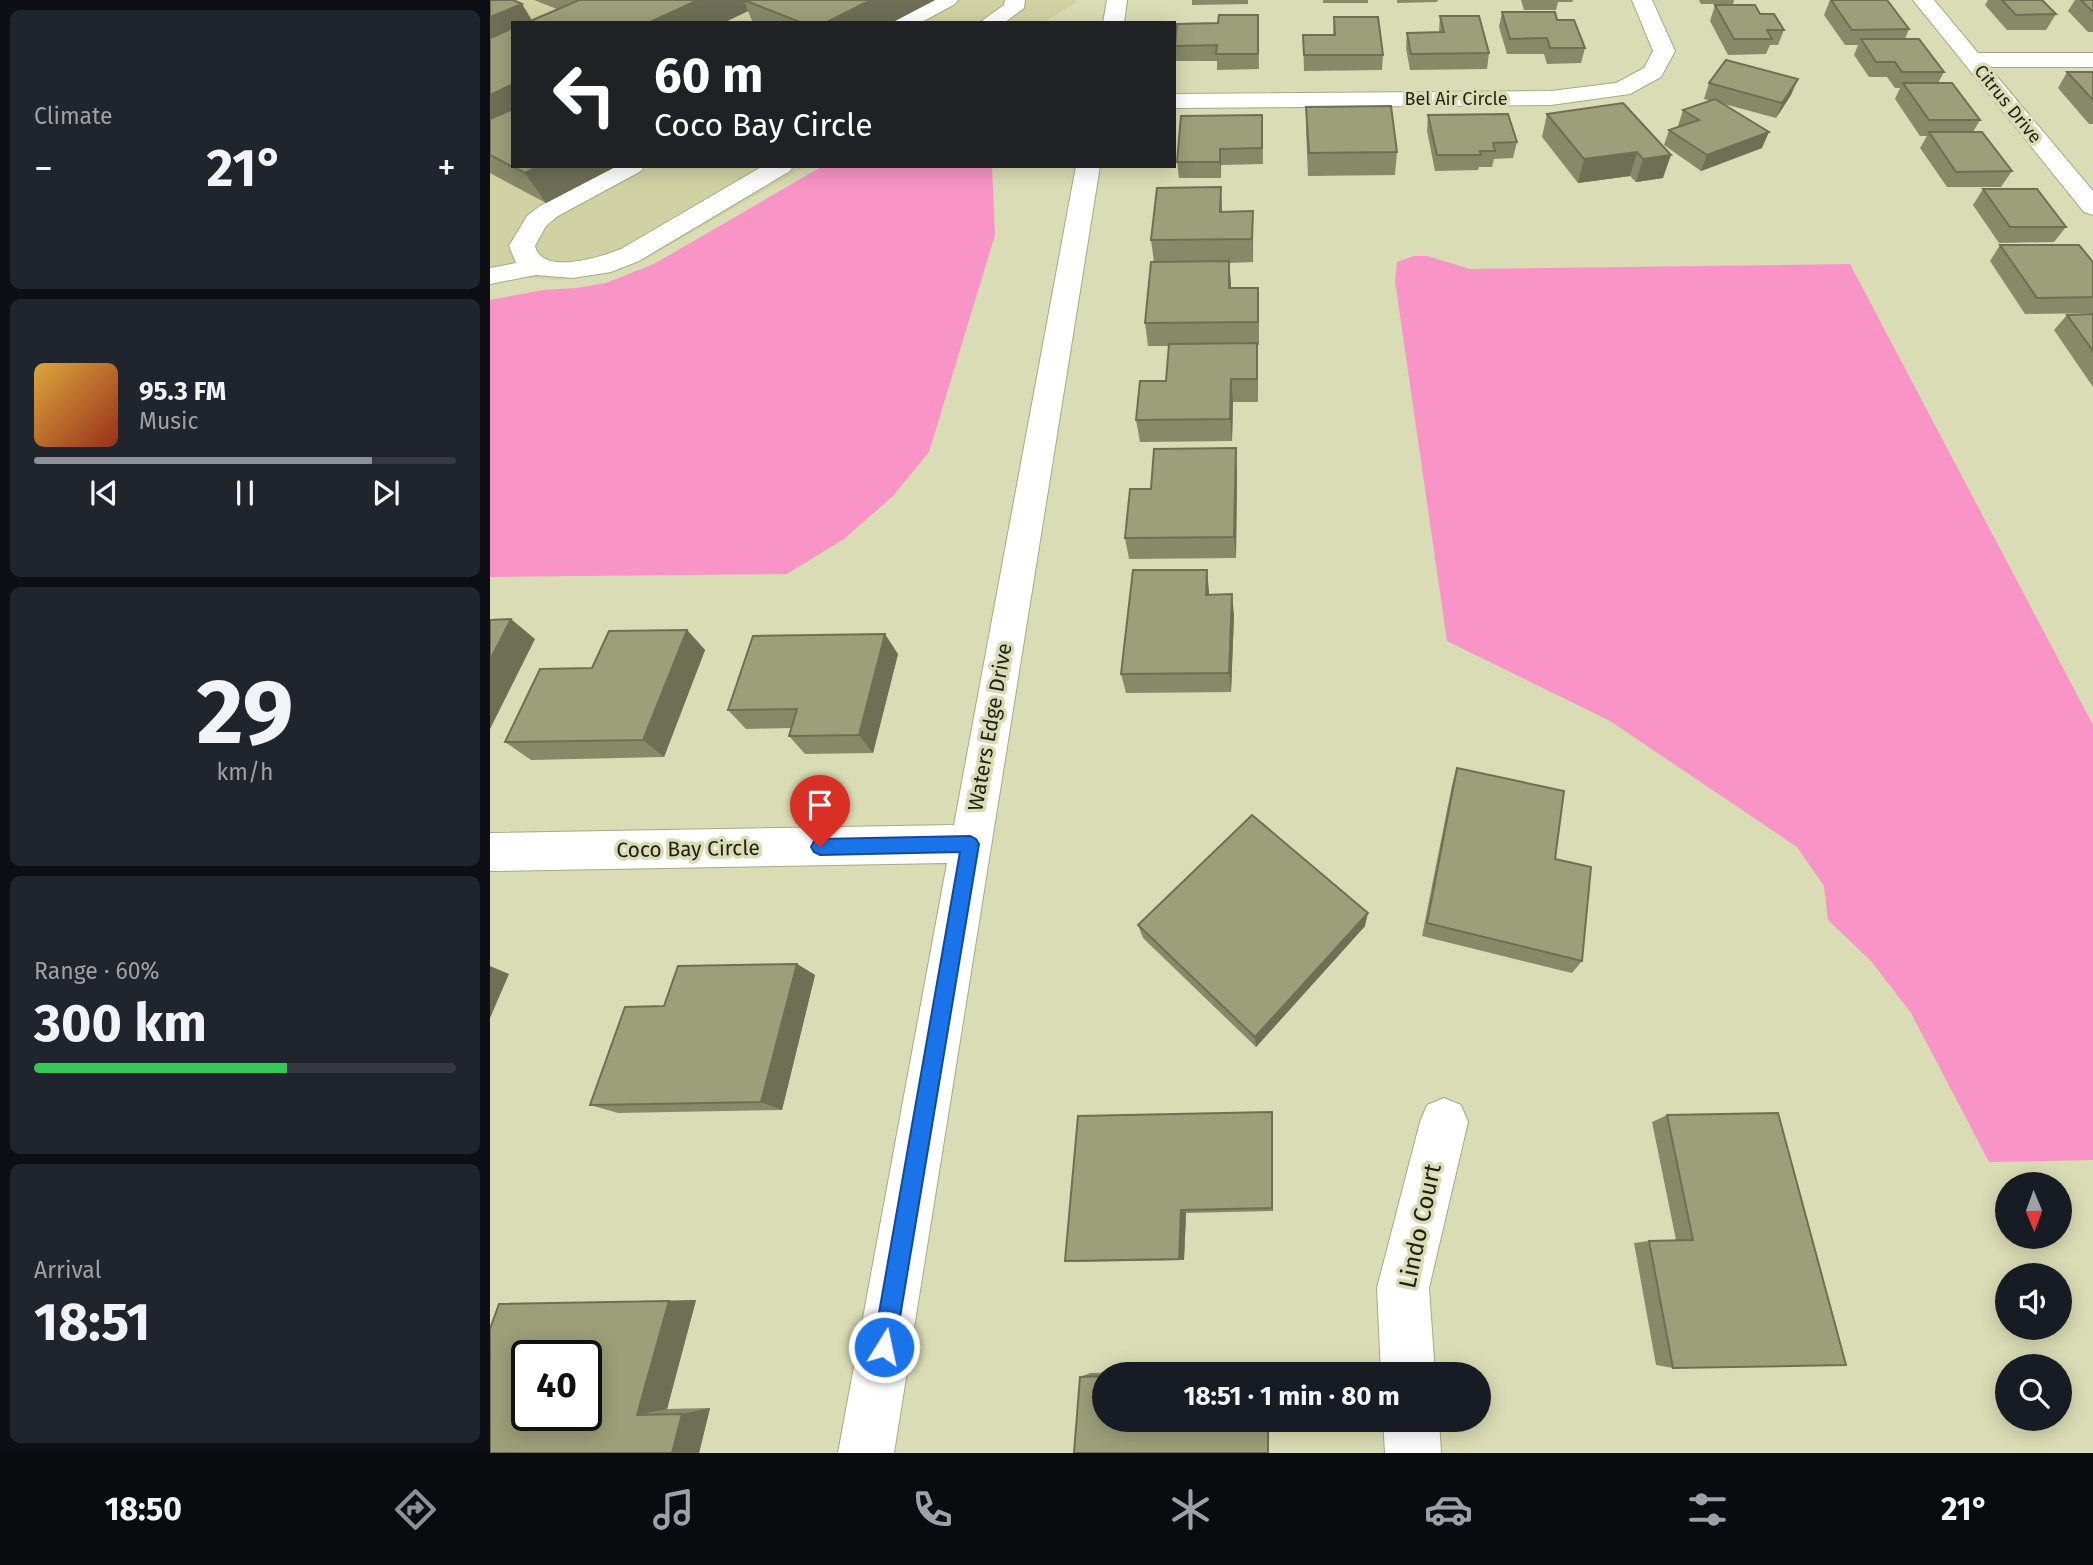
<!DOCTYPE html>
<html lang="en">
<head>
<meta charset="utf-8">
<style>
  :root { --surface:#171b24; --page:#20242c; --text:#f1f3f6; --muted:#9ea1a6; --line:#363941; --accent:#8c9099 }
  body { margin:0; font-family:"Fira Sans",sans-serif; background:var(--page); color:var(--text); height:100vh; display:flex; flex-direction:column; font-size:26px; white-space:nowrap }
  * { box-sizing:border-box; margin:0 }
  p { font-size:23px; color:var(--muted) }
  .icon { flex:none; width:38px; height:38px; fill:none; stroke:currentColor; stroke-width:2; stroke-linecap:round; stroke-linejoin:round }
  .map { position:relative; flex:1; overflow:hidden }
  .details { display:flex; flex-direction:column; gap:10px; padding:10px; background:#0d0f14; width:490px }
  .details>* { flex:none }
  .top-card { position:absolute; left:21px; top:21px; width:665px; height:147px; border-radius:0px; box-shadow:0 4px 18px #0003; background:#202124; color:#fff; overflow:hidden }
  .needle { width:46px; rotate:179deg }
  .tools { position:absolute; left:1505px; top:1172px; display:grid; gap:14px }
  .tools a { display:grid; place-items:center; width:77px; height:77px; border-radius:50%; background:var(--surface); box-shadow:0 4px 18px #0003; font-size:35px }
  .speed { position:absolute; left:21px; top:1340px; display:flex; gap:14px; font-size:35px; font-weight:700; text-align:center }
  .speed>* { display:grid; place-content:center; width:91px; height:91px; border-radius:50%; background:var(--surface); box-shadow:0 4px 18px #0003; line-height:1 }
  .speed .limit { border:4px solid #111; border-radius:10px; background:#fff; color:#111 }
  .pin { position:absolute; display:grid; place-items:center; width:60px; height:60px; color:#fff; margin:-72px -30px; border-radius:50% 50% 50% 0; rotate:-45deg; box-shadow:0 0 7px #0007 }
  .pin .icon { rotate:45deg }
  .me { position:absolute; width:77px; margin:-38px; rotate:10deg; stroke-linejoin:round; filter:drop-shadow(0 0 5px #0008) }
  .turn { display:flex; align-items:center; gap:24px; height:147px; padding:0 28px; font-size:32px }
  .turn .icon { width:91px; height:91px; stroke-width:2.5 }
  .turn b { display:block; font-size:49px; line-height:60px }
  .big { font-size:52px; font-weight:700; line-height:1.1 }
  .details .card { flex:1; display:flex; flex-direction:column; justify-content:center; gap:10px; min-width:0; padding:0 24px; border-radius:10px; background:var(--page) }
  .details .dial { align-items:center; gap:0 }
  .dial b { font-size:91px; line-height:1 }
  .song { display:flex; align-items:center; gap:21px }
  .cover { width:84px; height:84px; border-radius:10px; background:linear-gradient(135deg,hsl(40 70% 55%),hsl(10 70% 35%)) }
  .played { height:7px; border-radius:4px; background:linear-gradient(90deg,var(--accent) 80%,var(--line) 80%) }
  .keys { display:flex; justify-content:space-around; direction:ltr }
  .heat { display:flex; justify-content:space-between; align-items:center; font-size:38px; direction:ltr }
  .charge { height:10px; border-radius:5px; background:linear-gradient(90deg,#34c759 60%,var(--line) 0) }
  .trip { position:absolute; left:602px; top:1362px; width:399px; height:70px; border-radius:35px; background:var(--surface); box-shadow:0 4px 18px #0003; font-weight:700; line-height:70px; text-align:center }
  .tab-bar { display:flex; height:112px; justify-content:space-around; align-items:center; background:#090b0e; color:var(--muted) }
  .tab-bar .icon { width:49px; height:49px }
  .tab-bar .on { color:var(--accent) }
  .tab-bar b { font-size:32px; color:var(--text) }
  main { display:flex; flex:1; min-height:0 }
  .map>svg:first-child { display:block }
  .built { fill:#d0d2a3 }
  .water { fill:#f895c6 }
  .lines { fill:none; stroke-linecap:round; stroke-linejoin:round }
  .minor-casing { stroke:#a8a984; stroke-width:2 }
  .minor { fill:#fff; fill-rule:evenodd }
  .wall { fill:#878969 }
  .shaded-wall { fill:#6e6f55 }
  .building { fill:#9d9f7a; stroke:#6e6f55; stroke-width:2; fill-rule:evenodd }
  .route { fill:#1a73e8; stroke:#114b97; stroke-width:2 }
  .labels { text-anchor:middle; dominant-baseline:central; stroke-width:7; stroke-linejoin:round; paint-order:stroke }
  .far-street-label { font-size:18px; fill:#1f2011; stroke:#dadcb5 }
  .street-label { font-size:21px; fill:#1f2011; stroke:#dadcb5 }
  .near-street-label { font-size:24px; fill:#1f2011; stroke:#dadcb5 }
</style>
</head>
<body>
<main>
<section class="details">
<div class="card"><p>Climate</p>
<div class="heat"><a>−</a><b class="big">21°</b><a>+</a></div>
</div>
<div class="card">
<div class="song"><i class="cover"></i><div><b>95.3 FM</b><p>Music</p></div></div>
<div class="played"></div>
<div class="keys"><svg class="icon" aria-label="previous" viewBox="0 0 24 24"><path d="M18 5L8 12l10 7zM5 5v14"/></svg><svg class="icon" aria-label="pause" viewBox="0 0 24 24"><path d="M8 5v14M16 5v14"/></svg><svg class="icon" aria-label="next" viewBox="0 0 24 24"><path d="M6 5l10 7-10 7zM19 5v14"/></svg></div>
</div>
<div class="card dial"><b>29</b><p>km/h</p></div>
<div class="card"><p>Range · 60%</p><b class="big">300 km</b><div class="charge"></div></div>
<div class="card"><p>Arrival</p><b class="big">18:51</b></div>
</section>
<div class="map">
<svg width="1603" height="1453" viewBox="0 0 1603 1453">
  <rect width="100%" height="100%" fill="#dadcb5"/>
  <!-- built -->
  <path class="built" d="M0,0h586v3l-34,20h-529v143h294l-161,93 -38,15 -50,6 -41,-3 -27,8z"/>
  <!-- water -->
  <g class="water">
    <path d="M333,166h169l3,69 -66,217 -36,44 -49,43 -57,35 -297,3v-277l53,-10 34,-2 29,-5 48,-19z"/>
    <path d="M924,256h13l43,13 380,-5 243,461v435l-104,2 -78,-149 -40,-52 -43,-41 -4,-34 -27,-39 -187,-126 -163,-80 -52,-360 2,-19z"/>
  </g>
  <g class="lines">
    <!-- minor casing -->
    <g class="minor-casing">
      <g id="minor">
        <path d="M442,0h26l-3,4 -35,19h-27l3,-4z"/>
        <path d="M515,0h20l-1,8 -20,15h-25l25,-18z"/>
        <path d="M617,0h20l-3,23h-21z"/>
        <path d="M1142,0h20l23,51 -14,26 -31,17 -79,11 -377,3v-14l377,-3 65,-8 28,-15 9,-17z"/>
        <path d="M1423,0h21l44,53h115v14h-104l104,124v24l-9,-3z"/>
        <path d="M123,166h31l-3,5 -83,45 -12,10 -11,20c7,30 66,11 86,3l142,-83h30l-3,5 -151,90 -28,11 -38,6 -37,-3 -46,9v-16l26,-5 -7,-17 18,-30 13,-10z"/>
        <path d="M586,166h24l-206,1287h-56l109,-590 -457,8v-38l464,-8z"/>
        <path d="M954,1098l17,7 7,17 -39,166 6,86h-54l-4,-86 43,-166 7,-17z"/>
        <path d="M893,1419h56l2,34h-56z"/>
      </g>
    </g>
    <!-- minor -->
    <use href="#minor" class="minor"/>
  </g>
  <!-- wall -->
  <g class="wall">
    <path d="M0,0l32,4 10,16 25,-11 -23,-9h401l-44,23h-138l-5,-12 -25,12h-210l104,143 -71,37 -56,-30z"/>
    <path d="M702,0h56v4l-56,1z"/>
    <rect x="833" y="0" width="45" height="3"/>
    <path d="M907,0h41l-1,2 -40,1z"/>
    <path d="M1031,0h52l-1,2h-14l-2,8h-32z"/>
    <path d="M1209,0h35l-1,4h-32z"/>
    <path d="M1340,0h57l22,29 -4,10 39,33 -6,11 42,37 -7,12 39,39 -11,16h-54l-27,-39 7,-12h-7l-25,-37 5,-11h-5l-8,-11h-18l-15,-22 4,-10h-13l-21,-30z"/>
    <path d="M1498,0h54l14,14 -10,16h-39l-22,-25z"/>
    <path d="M1585,0h18v32h-5l-20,-21z"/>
    <path d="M1225,5l45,9 24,16 -6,15h-8l-4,9 -38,1 -18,-34z"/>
    <path d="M1012,12l55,8 28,28 -4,15 -34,1 -3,-10h-37l-8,-27z"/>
    <path d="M768,15l1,54 -42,1v-9h-41l-1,-15 43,-23z"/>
    <path d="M950,16l49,37 -2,16 -77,1 -4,-22 1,-15 32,-1z"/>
    <path d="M844,17l49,38 -1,15 -78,1 -1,-36h30z"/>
    <path d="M1577,72h26v52h-4l-31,-36z"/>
    <path d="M1219,83l82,12 -15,23 -52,-14 38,44 -61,23 -37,-26 5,-15 10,-4h-1l5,-16 28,-9 -7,-2z"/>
    <path d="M1133,103l40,75 -27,4 -6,-6 -52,7 -36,-46 5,-23z"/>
    <path d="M816,107l91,45 -2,23 -87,1 -2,-46z"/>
    <path d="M772,115l1,49 -42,1v13h-42l-2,-16z"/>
    <path d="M938,115l89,27 -4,16 -19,1 -2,8h-13l-1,3 -43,1 -8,-40z"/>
    <path d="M1493,189l83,38 -12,15 -55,1 -26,-38z"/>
    <path d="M732,212l31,23v27l-24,1 2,25 28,23v34h-2l1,57h-25l-1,39 -92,1 -4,-22 30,-39 3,-35h-21l-3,-23 9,-61 -3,-22z"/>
    <path d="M1510,245l93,17v51l-68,1 -35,-53z"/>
    <path d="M1603,314v73l-39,-57 13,-15z"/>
    <path d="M747,470l-1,88 -107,1 -4,-21 26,-49z"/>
    <path d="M719,591v4l25,20 -3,77 -105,1 -5,-19z"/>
    <path d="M197,630l18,20 -41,107 -133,3 -26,-18z"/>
    <path d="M408,654l-25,99 -68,1 -16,-18 2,-8 -45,1 -18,-19z"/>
    <path d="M967,768l98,91 27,102 -10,12 -150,-37 30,-151z"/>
    <path d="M648,925l227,1 -109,121 -113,-109z"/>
    <path d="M307,964l18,11 -33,135 -164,3 -28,-8 74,-99z"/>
    <path d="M1288,1113l-105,255 -17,-3 -22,-122 15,-2 27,-1 -24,-118 15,-7z"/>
    <path d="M783,1119v92l-87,2 -2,47 -110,2 -9,-1z"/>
    <path d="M206,1300l-29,109 43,-1 -11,45h-209l9,-149z"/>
    <path d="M779,1369v5h-165v45h165v34h-195l6,-76 10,-4z"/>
  </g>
  <!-- shaded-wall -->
  <g class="shaded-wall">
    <path d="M208,0h73h-27l4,11 -25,12h-75z"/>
    <path d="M381,0h64l-44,23h-66z"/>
    <path d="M32,4l11,19h-20v21l-23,10v-37z"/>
    <path d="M1308,79l-7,16 -15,23 6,-15z"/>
    <path d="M23,84v39l-23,10v-38z"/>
    <path d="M1279,132l-7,16 -61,23 6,-16z"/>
    <path d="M730,149l1,16v13l-1,-16z"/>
    <path d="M1147,152l-7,24 -52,7 6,-24z"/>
    <path d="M1181,155l-8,23 -27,4 7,-23z"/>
    <path d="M49,166h78l-71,37 -21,-30z"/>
    <path d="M731,187l1,23 -1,25 -1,-23z"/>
    <path d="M763,211v51l-1,-23z"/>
    <path d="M739,261l2,23 -1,27 -1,-23z"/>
    <path d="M767,343l1,23v36l-1,-23z"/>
    <path d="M741,379l2,23 -1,39 -2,-22z"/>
    <path d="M746,448l1,22 -1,88 -2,-21z"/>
    <path d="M717,570l2,21v24l-3,-20z"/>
    <path d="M742,594l2,21 -3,77 -2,-19z"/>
    <path d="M21,619l24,20 -45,90v-69z"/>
    <path d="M197,630l18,20 -41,107 -21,-17z"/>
    <path d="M395,634l13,20 -25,99 -14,-18z"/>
    <path d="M878,913l-3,13 -109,121 -1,-10z"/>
    <path d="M307,964l18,11 -33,135 -21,-8z"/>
    <path d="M0,966l19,8 -19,44z"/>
    <path d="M782,1112l1,7v92l-1,-3z"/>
    <path d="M691,1210l5,3 -2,47 -5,-1z"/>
    <path d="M206,1300l-29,109 -30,6 32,-114z"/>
    <path d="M220,1408l-11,45h-27l10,-39z"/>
    <rect x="778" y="1419" width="1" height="34"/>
  </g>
  <!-- building -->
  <g class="building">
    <path d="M0,0h23l9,4 -32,13z"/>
    <path d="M89,0h119l-50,23h-122z"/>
    <path d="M254,0h127l-46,23h-23z"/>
    <path d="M1341,0h56l22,29 -57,1z"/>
    <path d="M1512,0h40l14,14 -40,1z"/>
    <path d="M1591,0h12v12z"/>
    <path d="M1225,5h40l5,9h14l10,16h-17l5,9h-38z"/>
    <path d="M1012,12h53l2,8h17l11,28h-35l-3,-10 -37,1z"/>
    <path d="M729,15h39v39h-42l1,-9 -42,1 2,-22 41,-1z"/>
    <path d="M950,16h39l10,37 -78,1 -4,-21 37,-1z"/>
    <path d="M844,17h44l5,38h-79l-1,-20h32z"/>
    <path d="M23,28v56l-23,11v-57z"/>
    <path d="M1371,39h58l25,33h-42l-7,-10h-19z"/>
    <path d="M1236,60l72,19 -16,24 -73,-20z"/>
    <path d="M1577,72h26v28z"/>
    <path d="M1413,83h49l28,37h-51z"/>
    <path d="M1225,99l54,33 -62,23 -38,-25 30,-10 -16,-10z"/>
    <path d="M1133,103l48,52 -28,4 -6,-7 -53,7 -37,-45z"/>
    <path d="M901,106l6,46 -88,1 -3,-46z"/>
    <path d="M23,109v57h26l-14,7 -35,-18v-36z"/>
    <path d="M1018,114l9,28 -24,1 2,8h-15l1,4h-44l-9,-40z"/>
    <path d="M772,115v33l-42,1v13h-43l4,-46z"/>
    <path d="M1439,132h53l30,39 -56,1z"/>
    <path d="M731,187l-1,25 33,-1 -1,28 -101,1 6,-52z"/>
    <path d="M1493,189h54l29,38h-56z"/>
    <path d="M1510,245h79l14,17v35l-56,1z"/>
    <path d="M739,261v27h29v34l-113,1 6,-61z"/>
    <path d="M1603,314v37l-26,-36z"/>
    <path d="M767,343v36h-26l-1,40 -94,1 4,-39h26l3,-37z"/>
    <path d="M746,448l-2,89 -109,1 5,-49h21l3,-40z"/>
    <path d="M643,570h74l-1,25 26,-1 -3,79 -108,1z"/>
    <path d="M21,619l-21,41v-40z"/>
    <path d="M197,630l-44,110 -138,2 35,-73 52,-1 17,-37z"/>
    <path d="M395,634l-26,101 -70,1 8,-27 -69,1 25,-74z"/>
    <path d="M967,768l107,23 -9,68 36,8 -9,94 -155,-38z"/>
    <path d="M762,815l116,98 -113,124 -117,-112z"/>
    <path d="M307,964l-36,138 -171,3 35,-98 39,-1 14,-40z"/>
    <path d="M782,1112v96l-91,2 -2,49 -114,2 13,-145z"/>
    <path d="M1288,1113l68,252 -173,3 -24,-127 44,-1 -26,-125z"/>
    <path d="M179,1301l-32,114 45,-1 -10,39h-182v-124l9,-25zM37,1356h59v60h-59z"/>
    <path d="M778,1373v1h-38z"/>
    <path d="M614,1376v43h164v34h-194l6,-76z"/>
  </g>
  <!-- route -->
  <path class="route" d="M480,836l6,3 3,5 -84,503 -3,8 -8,3 -8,-3 -3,-8 87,-495 -140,3 -6,-3 -3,-5 3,-6 6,-2z"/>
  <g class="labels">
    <!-- far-street labels -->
    <g class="far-street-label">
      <text x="966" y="99">Bel Air Circle</text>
      <text transform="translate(1518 104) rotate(51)">Citrus Drive</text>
    </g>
    <!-- street labels -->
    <g class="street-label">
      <text transform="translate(500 727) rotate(-80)">Waters Edge Drive</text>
      <text transform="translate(198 849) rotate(-1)">Coco Bay Circle</text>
    </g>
    <!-- near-street labels -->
    <g class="near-street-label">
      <text transform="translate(930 1226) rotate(-78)">Lindo Court</text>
    </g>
  </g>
</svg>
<div class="tools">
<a><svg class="needle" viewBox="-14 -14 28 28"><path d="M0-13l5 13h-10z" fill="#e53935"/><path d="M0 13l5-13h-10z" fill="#9ea1a6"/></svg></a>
<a><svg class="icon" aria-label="sound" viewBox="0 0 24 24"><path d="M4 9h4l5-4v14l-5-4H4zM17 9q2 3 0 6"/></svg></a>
<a><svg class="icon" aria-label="search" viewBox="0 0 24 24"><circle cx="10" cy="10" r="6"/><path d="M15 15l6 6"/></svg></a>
</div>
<div class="speed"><div class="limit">40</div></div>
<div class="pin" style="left:330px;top:847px;background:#d93025"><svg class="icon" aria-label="arrive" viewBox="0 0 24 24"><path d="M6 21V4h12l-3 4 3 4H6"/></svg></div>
<svg class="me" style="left:394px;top:1347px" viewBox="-20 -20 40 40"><circle r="17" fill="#1a73e8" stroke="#fff" stroke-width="3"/><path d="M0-11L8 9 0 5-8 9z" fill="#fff"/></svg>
<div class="trip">18:51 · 1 min · 80 m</div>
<div class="top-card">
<div class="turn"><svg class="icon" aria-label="left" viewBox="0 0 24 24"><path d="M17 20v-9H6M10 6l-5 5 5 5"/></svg><div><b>60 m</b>Coco Bay Circle</div></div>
</div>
</div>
</main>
<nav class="tab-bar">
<b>18:50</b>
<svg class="icon on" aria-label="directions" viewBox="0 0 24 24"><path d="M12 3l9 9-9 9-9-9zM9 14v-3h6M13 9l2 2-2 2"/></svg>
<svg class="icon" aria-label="music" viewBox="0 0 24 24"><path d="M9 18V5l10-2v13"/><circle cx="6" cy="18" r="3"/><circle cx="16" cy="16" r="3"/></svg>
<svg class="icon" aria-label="phone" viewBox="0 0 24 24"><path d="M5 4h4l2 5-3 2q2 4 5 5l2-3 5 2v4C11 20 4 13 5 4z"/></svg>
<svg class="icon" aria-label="climate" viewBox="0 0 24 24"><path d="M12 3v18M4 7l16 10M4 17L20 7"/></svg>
<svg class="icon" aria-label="car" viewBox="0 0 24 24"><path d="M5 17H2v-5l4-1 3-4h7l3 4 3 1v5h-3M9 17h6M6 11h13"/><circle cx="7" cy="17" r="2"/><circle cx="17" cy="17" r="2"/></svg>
<svg class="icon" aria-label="filters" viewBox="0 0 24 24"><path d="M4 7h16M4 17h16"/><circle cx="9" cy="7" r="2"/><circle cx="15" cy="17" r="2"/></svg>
<b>21°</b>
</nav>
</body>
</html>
